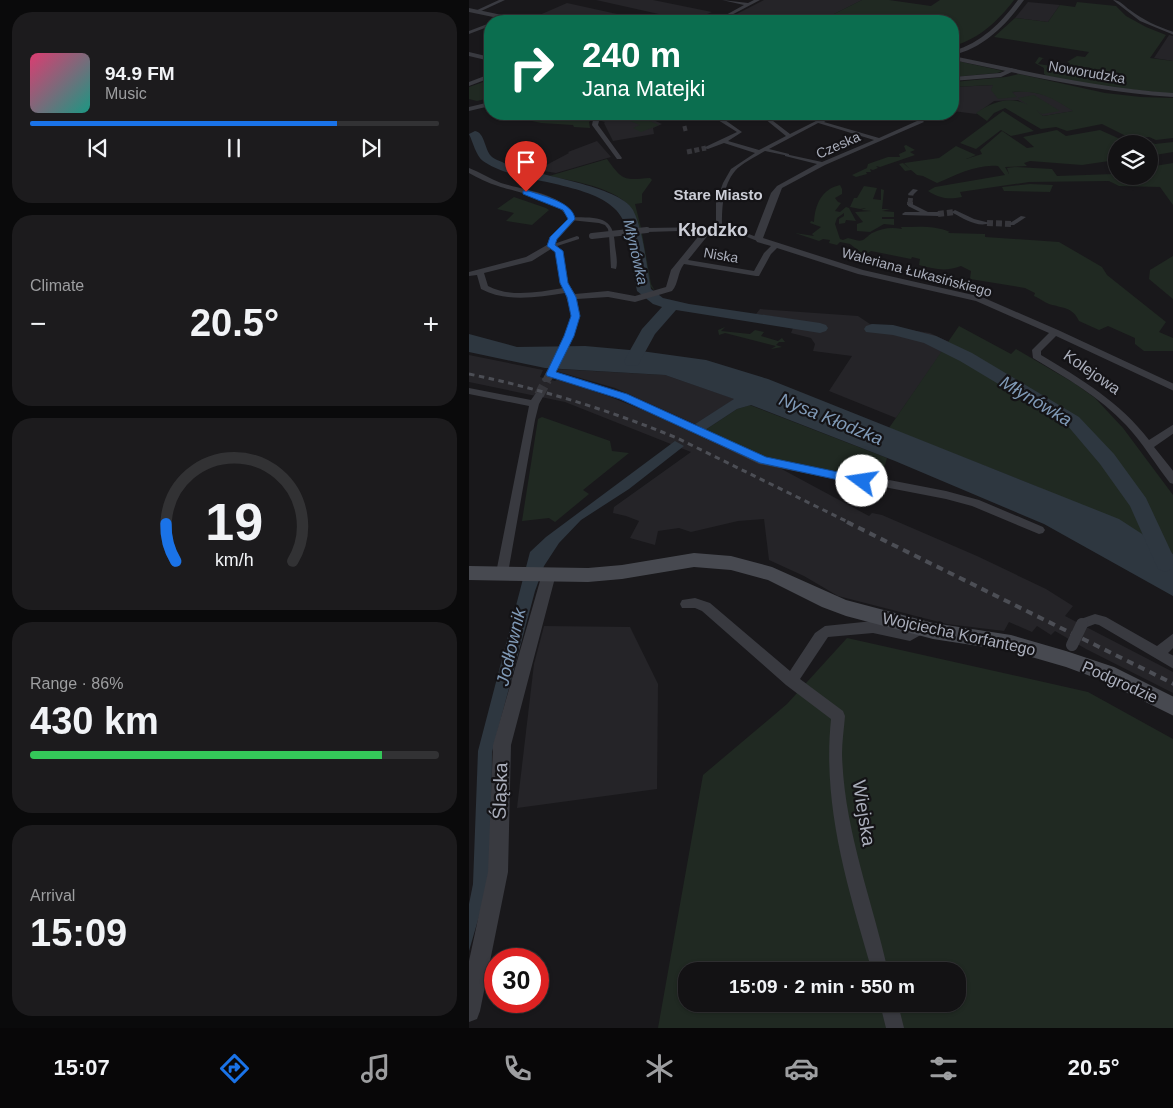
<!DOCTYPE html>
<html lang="en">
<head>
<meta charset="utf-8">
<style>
  :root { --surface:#131214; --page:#1c1b1d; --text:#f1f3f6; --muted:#9d9ea0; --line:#323234; --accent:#1a73e8 }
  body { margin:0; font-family:Helvetica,sans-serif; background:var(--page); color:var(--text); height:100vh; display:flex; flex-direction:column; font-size:19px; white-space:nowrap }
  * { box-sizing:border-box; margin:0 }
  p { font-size:16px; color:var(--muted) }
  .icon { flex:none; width:28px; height:28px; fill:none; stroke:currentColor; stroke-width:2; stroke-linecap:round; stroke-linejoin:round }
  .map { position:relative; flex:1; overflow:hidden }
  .panel { display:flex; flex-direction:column; gap:12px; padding:12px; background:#0a0a0b; width:469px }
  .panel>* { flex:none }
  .banner { position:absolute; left:15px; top:15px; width:475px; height:105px; border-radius:20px; box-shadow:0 1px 4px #0004,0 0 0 1px var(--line); background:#0b6e4f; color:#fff; overflow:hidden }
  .controls { position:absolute; left:639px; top:135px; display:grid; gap:10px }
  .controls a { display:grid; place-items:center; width:50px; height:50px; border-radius:50%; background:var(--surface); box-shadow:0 1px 4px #0004,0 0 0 1px var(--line); font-size:25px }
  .speed { position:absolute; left:15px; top:948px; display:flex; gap:10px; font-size:25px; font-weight:700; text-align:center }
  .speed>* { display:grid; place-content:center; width:65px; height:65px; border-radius:50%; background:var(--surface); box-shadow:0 1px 4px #0004,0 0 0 1px var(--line); line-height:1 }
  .speed .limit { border:8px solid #d22; background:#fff; color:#111 }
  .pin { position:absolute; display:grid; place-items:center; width:42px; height:42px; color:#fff; margin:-51px -21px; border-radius:50% 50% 50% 0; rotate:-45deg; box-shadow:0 0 5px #0007 }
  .pin .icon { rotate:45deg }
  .me { position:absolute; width:55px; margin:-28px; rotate:284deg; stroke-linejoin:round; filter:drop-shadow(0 0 4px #0008) }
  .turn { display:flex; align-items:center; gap:18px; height:105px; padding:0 15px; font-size:22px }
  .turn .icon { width:65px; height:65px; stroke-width:2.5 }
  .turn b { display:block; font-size:35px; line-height:42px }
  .big { font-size:38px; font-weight:700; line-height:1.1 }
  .panel .card { flex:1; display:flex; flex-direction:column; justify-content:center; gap:8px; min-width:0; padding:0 18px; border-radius:20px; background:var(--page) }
  .panel .dial { align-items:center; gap:0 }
  .dial svg { height:130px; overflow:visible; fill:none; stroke:var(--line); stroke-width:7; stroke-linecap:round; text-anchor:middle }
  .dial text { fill:var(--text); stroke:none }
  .song { display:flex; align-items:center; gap:15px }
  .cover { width:60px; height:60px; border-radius:8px; background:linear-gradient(135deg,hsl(340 70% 55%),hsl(170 70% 35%)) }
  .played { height:5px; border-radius:2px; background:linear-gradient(90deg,var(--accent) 75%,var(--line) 75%) }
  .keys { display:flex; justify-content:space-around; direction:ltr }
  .heat { display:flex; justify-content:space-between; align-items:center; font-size:28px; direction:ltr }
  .charge { height:8px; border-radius:4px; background:linear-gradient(90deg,#34c759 86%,var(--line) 0) }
  .trip { position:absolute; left:209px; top:962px; width:288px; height:50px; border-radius:20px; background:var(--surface); box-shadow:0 1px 4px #0004,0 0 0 1px var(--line); font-weight:700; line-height:50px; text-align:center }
  .tabs { display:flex; height:80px; justify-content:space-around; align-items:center; background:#080708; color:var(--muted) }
  .tabs .icon { width:35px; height:35px }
  .tabs .selected { color:var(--accent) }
  .tabs b { font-size:22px; color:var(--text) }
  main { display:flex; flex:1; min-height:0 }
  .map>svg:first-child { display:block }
  .built { fill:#252428 }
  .green { fill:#202922; fill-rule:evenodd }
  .water { fill:#2e3740 }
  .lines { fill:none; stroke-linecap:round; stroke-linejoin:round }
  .river { fill:#2e3740; fill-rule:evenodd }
  .pedestrian-tunnel-far1 { stroke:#36363b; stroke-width:5; stroke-dasharray:5 2.5; stroke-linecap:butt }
  .pedestrian-tunnel { stroke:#36363b; stroke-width:6; stroke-dasharray:6 3; stroke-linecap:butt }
  .minor-tunnel { stroke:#36363b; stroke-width:10; stroke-dasharray:10 5; stroke-linecap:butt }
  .pedestrian { fill:#393a40; fill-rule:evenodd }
  .minor { fill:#393a40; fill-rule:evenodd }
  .tertiary { fill:#393a40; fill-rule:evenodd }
  .secondary { fill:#474950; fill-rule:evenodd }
  .rail-far1 { stroke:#4c4e55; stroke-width:3; stroke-dasharray:5.5 4.5; stroke-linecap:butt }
  .rail { stroke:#4c4e55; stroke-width:4; stroke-dasharray:7 5.5; stroke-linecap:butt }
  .pedestrian-bridge { stroke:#393a40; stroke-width:6 }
  .minor-bridge { stroke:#393a40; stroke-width:12 }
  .route { fill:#1a73e8; stroke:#114b97 }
  .labels { text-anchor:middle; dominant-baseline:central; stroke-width:4.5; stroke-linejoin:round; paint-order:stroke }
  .far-street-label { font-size:14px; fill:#aaaebb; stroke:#141316 }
  .far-neighbourhood-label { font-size:15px; font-weight:bold; fill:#ccced7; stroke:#141316 }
  .far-water-label { font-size:15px; font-style:italic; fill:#809ab7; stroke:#141316 }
  .street-label { font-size:16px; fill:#aaaebb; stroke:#141316 }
  .far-district-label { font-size:18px; font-weight:bold; fill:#ccced7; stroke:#141316 }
  .water-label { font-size:18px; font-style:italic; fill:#809ab7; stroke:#141316 }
  .near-street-label { font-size:19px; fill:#aaaebb; stroke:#141316 }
</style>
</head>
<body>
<main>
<section class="panel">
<div class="card">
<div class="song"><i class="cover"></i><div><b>94.9 FM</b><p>Music</p></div></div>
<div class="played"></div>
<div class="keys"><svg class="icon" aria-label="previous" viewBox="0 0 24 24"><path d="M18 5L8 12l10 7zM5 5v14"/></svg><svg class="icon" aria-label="pause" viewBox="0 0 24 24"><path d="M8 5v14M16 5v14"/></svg><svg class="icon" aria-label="next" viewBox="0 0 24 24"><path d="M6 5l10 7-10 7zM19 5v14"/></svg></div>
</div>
<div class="card"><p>Climate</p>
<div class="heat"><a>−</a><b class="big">20.5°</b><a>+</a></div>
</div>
<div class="card dial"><svg viewBox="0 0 100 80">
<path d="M14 69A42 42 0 1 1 86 69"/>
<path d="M14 69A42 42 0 0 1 8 46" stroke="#1a73e8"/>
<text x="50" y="56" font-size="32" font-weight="700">19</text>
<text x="50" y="72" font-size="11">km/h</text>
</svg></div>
<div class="card"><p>Range · 86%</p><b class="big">430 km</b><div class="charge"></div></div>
<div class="card"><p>Arrival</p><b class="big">15:09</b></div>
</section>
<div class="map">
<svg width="705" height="1028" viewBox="0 0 705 1028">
  <rect width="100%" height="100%" fill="#19181b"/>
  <!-- built -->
  <g class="built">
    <path d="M127,0h57l59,12 -22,9z"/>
    <path d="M295,0h98l-42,21h-97z"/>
    <path d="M559,2l32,3 -12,17 -33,-4z"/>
    <path d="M98,3l50,11 -19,7 -70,-1z"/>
    <path d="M700,35l4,1v25l-19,-3z"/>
    <path d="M525,85v9l32,-3 24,5 24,15 -31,5 -25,-16 -24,1 -18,13 -23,-3v-24z"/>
    <path d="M142,114h30l21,10 -9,4 1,6 -41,7 -9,-18 1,-1 -4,-1z"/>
    <path d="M128,141l14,16 -55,16 -19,-3 32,-17 -1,-1z"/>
    <path d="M291,309l98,7 12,8 60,9 19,9 -53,76 -67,-27 23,-35 -39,-5 2,-7 -4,-6 -20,-5 5,-13 -40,-6z"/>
    <path d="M0,355l74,15 -3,7 15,4 3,-2 50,17 75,30 93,40 93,50 3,-3 10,2 95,41 69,33 27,17 -8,10 108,56v21l-87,-44 -31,-18 -4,4 -14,-9 -5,6 -23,-10 -5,9 -57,-7 -109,-28 -34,-20 -35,-16 -5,-41 -26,2 -47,11 -12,-4 -21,3 -3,14 -25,-7 9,-17 -13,-5 -13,-3 1,-6 77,-55 -126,-50 -96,-20z"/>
    <path d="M88,369l108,6 70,24 -40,25 -80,-36 -59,-17z"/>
    <path d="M75,626l86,1 28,57 -1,105 -140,19 17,-144z"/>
  </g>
  <!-- green -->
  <g class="green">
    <path d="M393,0h27l42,6 9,-6h74c-16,21 -35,39 -61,46v-25h-133z"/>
    <path d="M608,2l39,4 10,10 20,11 20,8 -16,23 23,3v33l-74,-8 -52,-10 -3,-2v-6l-9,-5 4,-6 8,2 -4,-1 -5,6 28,4 4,-5 -3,-1 10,-6 8,1 4,-5 -95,-15 21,-19 33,4 12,-17 15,2z"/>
    <path d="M484,60l50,11 -6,2 -44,4z"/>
    <path d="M550,74l86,19 36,4 32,1v40l-17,2 -7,-3 -17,2 -30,-15 -35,7 -11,-4 -15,2 -36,-21 -11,5 -7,8 -11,-8c16,-11 34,-18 52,-8l-10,-7 16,-3 26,16 -18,3 -6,-4 7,6 30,-5c-22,-14 -34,-21 -61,-19l5,5 -19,2 -7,-9 2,-5 -40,2v-5l53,-5z"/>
    <path d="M17,81l4,1v16l-13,3 -8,-2v-12z"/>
    <path d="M534,111l31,20 -23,5 -10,-6 -25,19 -16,-6z"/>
    <path d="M31,114h98l-9,8 1,6 -16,-1 -1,-2 -32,-2z"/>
    <path d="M167,115l23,10 -18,7 -8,-4 7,-3 -15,-6z"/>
    <path d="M588,130l9,6 34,-6 29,13 18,-3 8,4 18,-2v10l-24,4v-12h-32l-1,16 -34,5 -52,-4 -6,2 3,3 -22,1 4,7 -2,-6 8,-1 37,2 5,7 57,-2 7,5 28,-3v-9l24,-4v42l-13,-18 -41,-1 -10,-5 -80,1 -69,10 2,5c-14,3 -23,1 -34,-6l7,-4 70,-12 -7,-9c-21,-2 -42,9 -61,17l-14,-7 -6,-1 -6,-5 -6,1 -6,-7 4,-1 7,6 -6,-6 35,-5 17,-12 20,9 -10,4 16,-5 -2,-4 22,-19 25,17 7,-1 -11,-10z"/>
    <path d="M437,145l9,5 -5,2 5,3 -35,12 -4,-1 2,2 -5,2 -3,-1 1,3h-5l1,2 -11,3 -4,-2 15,-7 1,-4 20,-7h12l-1,-3 7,-3 -2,-5z"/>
    <path d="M138,159c16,22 16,21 43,19l2,2 -10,14v9l-7,1 6,24 10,56 4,7 -6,-6c-4,-18 -9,-66 -20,-79 -16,-19 -56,-25 -80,-30z"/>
    <path d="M561,184l23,1 -3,7 -46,-1 -2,-4z"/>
    <path d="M371,185l2,4v5l-7,4 3,4 3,1 -6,8 5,1 6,-5 3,1 7,13 -10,-1 -1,3 -6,1v-5l5,-3v-3l-7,5 -2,6 5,15 3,1 5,-2c5,1 10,4 15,2 2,-1 6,-5 9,-7 11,-5 19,-6 30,-4l-1,-2c17,0 33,-2 49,5h-2l1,1 36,1v3l74,5 43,25 5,8 59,47 -7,10 14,6v13h-29l-9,-7v-6l-27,-12 -9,4 -20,-9c-6,-14 -17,-13 -30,-17 -5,-2 -10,-6 -15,-8l1,-3 -10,-5 -55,-9 1,-8 -10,-5c-15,6 -27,3 -42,-1l1,-6 -8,-2 -1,2 -40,-8 -3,2h-10l1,-2 -9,-7 -10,-2 -3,3 -8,-2 1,-3 -7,-1 -4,2 -24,-8 19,3 -2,-2 9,-7 -11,-4 1,-2 3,1c1,-18 8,-33 26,-37z"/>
    <path d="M395,186l13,2 -4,11 8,1v-11l3,1 -2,19h8l-8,2 12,1v5h-12v2h12v6l-10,-1 -14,8 -13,-1v-7l6,-2 -8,-10 16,-1 -10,-1 5,-2 -6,1 -10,-2 4,-9h3z"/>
    <path d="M45,197l32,11 3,2 -17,15 -26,-4 8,-8 -17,-4z"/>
    <path d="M704,256v43l-24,-20 1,-9z"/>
    <path d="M490,326l52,28 5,-5 58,34 21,15 28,30 50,67v59l-135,-67 -149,-59z"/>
    <path d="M256,327l-4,4 29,3 5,-4 9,2 -3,4 17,5 4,-3 3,4h-6l-3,3 6,2 -11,2 5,-3 -51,-13 -6,2 -1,-5z"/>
    <path d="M281,405l137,53 -6,21 -22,-3 -91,-18 -19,-7 -44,-21 32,-21z"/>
    <path d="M73,417l68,24 2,10 17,2 -46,37 6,4 -34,28 -6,-4 -27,3 16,-102z"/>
    <path d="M378,638l241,54 85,47v289h-515l45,-253 84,-71zM218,971h270v33h-270z"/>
  </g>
  <!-- water -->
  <g class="water">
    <path d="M0,334l48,13 68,-1 56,5 65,9 62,19 351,140 54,35v42l-129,-72 -149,-63 -144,-56 -14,4 -32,21 -10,-6 39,-25 -69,-24 -120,-7 -76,-16z"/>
    <path d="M206,441l9,5 -55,43 -48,31 -22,23 -15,23 -9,25 -43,161 -1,123 -22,76v-47l4,-20 5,-133 52,-199 16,-15z"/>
  </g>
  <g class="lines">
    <!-- river -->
    <g class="river">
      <path d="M6,131c10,2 9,17 16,25 2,3 10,5 13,7 27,12 115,22 129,47 11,22 13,55 18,79l12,9 26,6 131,19 6,2 2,3 -2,3 -6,2 -144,-23 -21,24 -17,31 -6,1 -6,-1 -2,-4 18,-32 20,-22 -9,-3 -16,-13 -13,-69c-17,-42 -107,-36 -141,-61 -7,-5 -10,-19 -14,-27z"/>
      <path d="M403,324l21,1 43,11 36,17 107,64 35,37 32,44 28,60 -2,11 -7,3 -7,-3 -28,-63 -30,-42 -33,-39 -107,-64 -36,-18 -31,-8 -27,-3 -2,-3 2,-3z"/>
    </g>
    <!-- pedestrian-tunnel-far1 -->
    <g class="pedestrian-tunnel-far1">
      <path d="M214,129l4,-1"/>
      <path d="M218,152l19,-4"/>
      <path d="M441,203l1,-9"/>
    </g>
    <!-- pedestrian-tunnel -->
    <g class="pedestrian-tunnel">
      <path d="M441,205v-3"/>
      <path d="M469,214l17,-2"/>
      <path d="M518,223l25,1"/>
    </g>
    <!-- minor-tunnel -->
    <path class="minor-tunnel" d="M70,395l8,-15"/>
    <!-- pedestrian -->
    <g class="pedestrian">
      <path d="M263,114h6l-13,6 17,12 -14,9 31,9 27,-14 -27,-22h5l26,20 26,-13 4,1 -51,27 20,5v2l-24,-5c-8,5 -24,13 -30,20 -12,14 -13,36 -13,53l40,15 1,1 -3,2 -44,-17v-22l7,-20 8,-14 24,-16 -31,-10 -16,6 -5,-1 34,-16 -19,-12 1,-2z"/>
      <path d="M444,189l5,1 -5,5h-4l-1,-1z"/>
      <path d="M441,203l18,9h10l3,2 -3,2 -35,-1 -1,-1 3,-2h15l-12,-6v-2z"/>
      <path d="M486,210l19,9 16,4c-12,5 -26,-4 -37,-10l-1,-1z"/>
      <path d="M552,216l5,1 -12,8h-4v-2z"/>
      <path d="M103,217c26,1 42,-2 43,29 1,8 3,16 1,23l-5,-1 -2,-33 -1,-6 -3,-4 -6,-2 -29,-3 -1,-1z"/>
      <path d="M241,227l3,2 -1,1 -65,2 -3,-2 3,-2z"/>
      <path d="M108,236l2,1v2l-28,9 -3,-2z"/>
    </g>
    <!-- minor -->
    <g class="minor">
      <path d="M30,0h6l-26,12 -4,-1z"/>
      <path d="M253,0l26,3 6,-3h6l-40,21h-5l29,-16z"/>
      <path d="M644,0c7,0 11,6 17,10 13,10 28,17 44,22v3l-34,-14z"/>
      <path d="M37,17l2,2 -12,2v-1z"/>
      <path d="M21,23v3l-21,8v-3z"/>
      <path d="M0,52l21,5v4l-21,-5z"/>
      <path d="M543,68l2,3 -13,6 -48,4v-4l47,-4z"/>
      <path d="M21,74v4l-21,8v-4z"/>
      <path d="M131,114h6l-7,7 -1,4 24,33 -1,1h-4l-25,-34 1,-5z"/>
      <path d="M361,114h7l-13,8 55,16 38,-17 -6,-7h6l7,8 -99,43 -43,23 -19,50 100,32 119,27 76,33 116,54v7l-118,-55 -15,15v4c40,24 79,47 108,85l25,-16v9l-20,14 20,25v12l-4,-1c-15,-19 -27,-40 -44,-58 -26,-28 -60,-47 -93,-67l-1,-8 17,-17 -73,-32 -118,-27 -81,-26 -6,6 -12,22h-3l-72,-12c-7,9 -5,19 -12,27l-37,11 -27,-5 -31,2 3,17 -7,20 -18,36 72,22 138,64 97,19 22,2 62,12 33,9 64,27 2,3 -2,3 -4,1 -67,-28 -26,-7 -62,-12 -22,-2 -103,-21 -138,-66 -68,-20 -3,4h-6l-2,-2 23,-44 7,-20 -7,-23c-28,4 -57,10 -84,-4l-4,-14 -8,1v-4l57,-15 21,-12 3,-8 18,-18c-9,-21 -50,-26 -70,-33 -10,-3 -20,-8 -29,-13v-5c11,4 21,11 32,15 24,8 63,10 75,36l-19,21 -2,5 8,6 5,32 7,11 33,-3 27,5 31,-9 5,-17 31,-38h3l4,2 -21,26 66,11 10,-18 7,-7 -14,-4 -3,-5 17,-44 6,-7 40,-22 -32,-8v-2l37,8 52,-22 -59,-18zM82,249l4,3 5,31 3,5c-25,4 -52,10 -75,-2l-4,-13 48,-12z"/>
      <path d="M0,388l62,12 5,-7h6l2,2 -5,9 -4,16 -27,153 -2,3 -4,2 -4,-2 -2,-3 33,-167 -60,-12z"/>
      <path d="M226,598l15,5 80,68 25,-38 10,-7 48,-5 36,8 12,-7 5,2 1,4 -1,4 -16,9 -37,-8 -45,4 -28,42 43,32 2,5c-1,13 -3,25 -3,38 2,76 30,145 46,217h-16c-24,-83 -50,-164 -41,-252l-45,-34 -84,-74 -7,-3h-13l-2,-4 2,-4z"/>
      <path d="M626,614l11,3 51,29 17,-13v14l-6,6 6,3v13l-75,-44 -4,-1 -13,5 -4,-1 -2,-4 2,-4z"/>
      <path d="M411,1004h18l6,24h-18z"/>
    </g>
    <!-- tertiary -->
    <g class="tertiary">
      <path d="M549,0h6c-18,25 -40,48 -71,55v-4c28,-8 48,-28 65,-51z"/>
      <path d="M0,8l51,11 3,2h-10l-44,-9z"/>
      <path d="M484,56c73,15 145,32 221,37v4c-76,-5 -148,-22 -221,-37z"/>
      <path d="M21,102v4l-21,5v-4z"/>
      <path d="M80,568l5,2 2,4 -45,171 -3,127 -28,139 -3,8 -8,3v-61l19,-89 5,-127 49,-171 2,-4z"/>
    </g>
    <!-- secondary -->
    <path class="secondary" d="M225,553l37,3 41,11 74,33 87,23 78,12 55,16 48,16 60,30v19l-73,-36 -35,-13 -55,-16 -78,-12 -87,-23 -24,-9 -54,-27 -37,-10 -37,-3 -72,12 -34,3 -119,-2v-14l119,2 34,-3z"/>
    <!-- rail-far1 -->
    <path class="rail-far1" d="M0,374c72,15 140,36 208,64l173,85"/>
    <!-- rail -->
    <path class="rail" d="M378,522l327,162"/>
    <!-- pedestrian-bridge -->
    <path class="pedestrian-bridge" d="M123,236l55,-6"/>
    <!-- minor-bridge -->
    <path class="minor-bridge" d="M603,645l10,-21"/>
  </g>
  <!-- route -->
  <path class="route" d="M54,191h6c14,5 44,11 46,28l-18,20 -2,6 8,6 5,32 8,14 4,19 -6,20 -18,36 71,22 139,63 96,20 3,1 2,3 -2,3 -3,1 -102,-22 -140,-64 -73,-23 -1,-2 18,-38 7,-20 -4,-19 -7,-14 -5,-31 -8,-6 3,-9 18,-18 -5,-9 -40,-16z"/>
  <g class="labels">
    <!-- far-street labels -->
    <g class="far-street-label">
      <text transform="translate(618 72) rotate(10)">Noworudzka</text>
      <text transform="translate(369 145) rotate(-24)">Czeska</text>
      <text transform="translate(252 255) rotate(10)">Niska</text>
      <text transform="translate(448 272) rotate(15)">Waleriana Łukasińskiego</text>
    </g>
    <!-- far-neighbourhood labels -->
    <g class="far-neighbourhood-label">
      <text x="249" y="194">Stare Miasto</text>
    </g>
    <!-- far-water labels -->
    <g class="far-water-label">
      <text transform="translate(167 252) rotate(77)">Młynówka</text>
    </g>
    <!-- street labels -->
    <g class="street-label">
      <text transform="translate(623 372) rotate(35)">Kolejowa</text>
      <text transform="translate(490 634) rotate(12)">Wojciecha Korfantego</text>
      <text transform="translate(651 682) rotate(24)">Podgrodzie</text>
    </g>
    <!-- far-district labels -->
    <g class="far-district-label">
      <text x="244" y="230">Kłodzko</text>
    </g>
    <!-- water labels -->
    <g class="water-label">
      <text transform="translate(567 401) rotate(31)">Młynówka</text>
      <text transform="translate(362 419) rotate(22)">Nysa Kłodzka</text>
      <text transform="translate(42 647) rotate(-77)">Jodłownik</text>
    </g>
    <!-- near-street labels -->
    <g class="near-street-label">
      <text transform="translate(31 791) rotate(-88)">Śląska</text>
      <text transform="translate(395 813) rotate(81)">Wiejska</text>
    </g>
  </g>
</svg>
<div class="controls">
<a><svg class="icon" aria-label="layers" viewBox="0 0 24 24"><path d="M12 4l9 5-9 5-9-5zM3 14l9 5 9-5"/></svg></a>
</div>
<div class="speed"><div class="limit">30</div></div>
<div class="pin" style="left:57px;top:192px;background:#d93025"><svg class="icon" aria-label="arrive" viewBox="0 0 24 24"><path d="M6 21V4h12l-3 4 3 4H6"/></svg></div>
<svg class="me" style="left:393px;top:481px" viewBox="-20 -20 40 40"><circle r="19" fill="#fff"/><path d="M0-13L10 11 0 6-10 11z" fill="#1a73e8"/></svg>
<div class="trip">15:09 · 2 min · 550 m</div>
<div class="banner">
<div class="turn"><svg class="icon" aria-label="right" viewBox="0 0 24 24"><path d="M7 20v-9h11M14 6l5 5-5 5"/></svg><div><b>240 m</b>Jana Matejki</div></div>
</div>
</div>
</main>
<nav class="tabs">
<b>15:07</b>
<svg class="icon selected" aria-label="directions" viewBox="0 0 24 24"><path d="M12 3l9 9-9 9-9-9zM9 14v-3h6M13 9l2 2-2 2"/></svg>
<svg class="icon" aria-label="music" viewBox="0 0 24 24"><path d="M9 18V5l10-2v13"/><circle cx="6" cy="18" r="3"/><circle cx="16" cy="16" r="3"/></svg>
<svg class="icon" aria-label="phone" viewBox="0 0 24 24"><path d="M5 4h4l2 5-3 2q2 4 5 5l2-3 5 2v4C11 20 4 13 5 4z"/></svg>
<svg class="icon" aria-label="climate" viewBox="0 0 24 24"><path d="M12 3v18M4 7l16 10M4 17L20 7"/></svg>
<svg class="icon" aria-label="car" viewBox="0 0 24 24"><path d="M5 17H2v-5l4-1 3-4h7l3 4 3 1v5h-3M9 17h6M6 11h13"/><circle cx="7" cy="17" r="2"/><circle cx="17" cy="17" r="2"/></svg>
<svg class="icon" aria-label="filters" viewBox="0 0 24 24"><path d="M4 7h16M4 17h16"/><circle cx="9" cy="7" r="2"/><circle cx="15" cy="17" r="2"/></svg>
<b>20.5°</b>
</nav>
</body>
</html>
